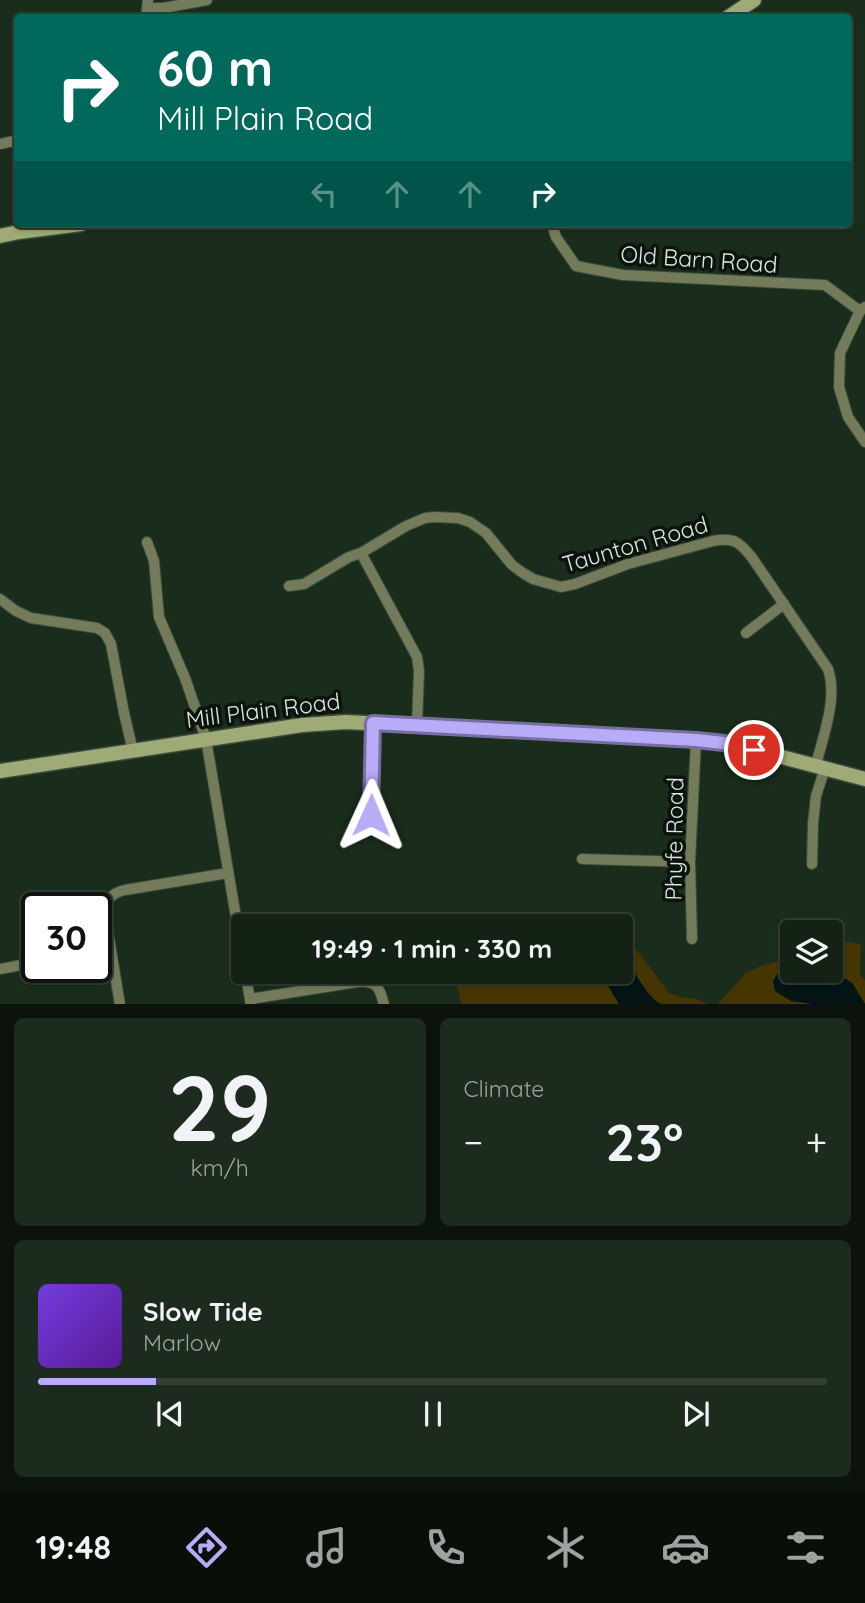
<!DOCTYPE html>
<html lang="en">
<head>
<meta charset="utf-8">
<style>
  :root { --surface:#142215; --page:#1d2a1e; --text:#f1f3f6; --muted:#9da4a0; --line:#333f34; --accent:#b8abf7 }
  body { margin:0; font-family:Quicksand,sans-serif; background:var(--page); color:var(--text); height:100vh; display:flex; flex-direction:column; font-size:26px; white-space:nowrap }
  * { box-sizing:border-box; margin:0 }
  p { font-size:23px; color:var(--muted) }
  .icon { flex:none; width:38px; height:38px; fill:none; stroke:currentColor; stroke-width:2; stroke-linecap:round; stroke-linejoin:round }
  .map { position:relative; height:1004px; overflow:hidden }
  .details { display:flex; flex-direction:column; gap:14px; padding:14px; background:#0b130c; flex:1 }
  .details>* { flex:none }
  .banner { position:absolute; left:14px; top:14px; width:838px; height:214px; border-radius:7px; box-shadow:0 2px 5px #0004,0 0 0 2px var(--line); background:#00695c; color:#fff; overflow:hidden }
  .controls { position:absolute; left:780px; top:920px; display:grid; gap:14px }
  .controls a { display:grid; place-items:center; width:63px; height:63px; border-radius:7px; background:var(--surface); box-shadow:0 2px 5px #0004,0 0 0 2px var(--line); font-size:35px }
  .speed { position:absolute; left:21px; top:892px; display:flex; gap:14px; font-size:35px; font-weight:700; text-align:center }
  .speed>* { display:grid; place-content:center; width:91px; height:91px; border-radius:50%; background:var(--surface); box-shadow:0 2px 5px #0004,0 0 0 2px var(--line); line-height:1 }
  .speed .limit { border:4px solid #111; border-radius:10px; background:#fff; color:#111 }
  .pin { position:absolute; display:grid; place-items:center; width:60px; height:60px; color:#fff; margin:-30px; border:4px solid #fff; border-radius:50%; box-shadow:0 2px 7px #0007 }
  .me { position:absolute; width:77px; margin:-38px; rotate:1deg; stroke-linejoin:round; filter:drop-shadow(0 0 5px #0008) }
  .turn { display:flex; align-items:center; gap:24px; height:147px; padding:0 28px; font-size:32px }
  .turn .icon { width:91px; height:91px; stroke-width:2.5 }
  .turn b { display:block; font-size:49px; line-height:60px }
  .lanes { display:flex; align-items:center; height:66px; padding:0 28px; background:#0003; justify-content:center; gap:35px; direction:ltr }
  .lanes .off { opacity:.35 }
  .big { font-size:52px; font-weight:800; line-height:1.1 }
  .details .tile { flex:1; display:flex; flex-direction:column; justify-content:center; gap:10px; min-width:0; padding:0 24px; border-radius:10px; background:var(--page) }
  .details .dial { align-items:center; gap:0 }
  .dial b { font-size:91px; line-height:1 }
  .song { display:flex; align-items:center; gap:21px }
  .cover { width:84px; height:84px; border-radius:10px; background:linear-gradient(135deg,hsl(260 70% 55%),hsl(270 70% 35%)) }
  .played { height:7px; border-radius:4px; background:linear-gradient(90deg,var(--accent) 15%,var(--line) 15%) }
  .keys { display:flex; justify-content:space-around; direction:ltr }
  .heat { display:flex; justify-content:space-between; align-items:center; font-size:38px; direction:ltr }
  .details .tiles { flex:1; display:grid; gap:14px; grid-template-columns:1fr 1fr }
  .tile:last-child { grid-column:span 2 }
  .trip { position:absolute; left:231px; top:914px; width:402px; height:70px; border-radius:7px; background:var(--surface); box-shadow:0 2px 5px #0004,0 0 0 2px var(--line); font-weight:800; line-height:70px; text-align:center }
  .tabs { display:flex; height:112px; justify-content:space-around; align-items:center; background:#080e08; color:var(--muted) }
  .tabs .icon { width:49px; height:49px }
  .tabs .on { color:var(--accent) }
  .tabs b { font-size:32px; color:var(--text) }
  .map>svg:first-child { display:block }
  .green { fill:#453500 }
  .water { fill:#041314 }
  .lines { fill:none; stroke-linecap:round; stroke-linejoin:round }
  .street-casing { stroke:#394b3b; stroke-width:12 }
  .secondary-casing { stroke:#394b3b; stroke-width:17 }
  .street { stroke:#747b5a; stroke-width:10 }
  .secondary { stroke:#9fab76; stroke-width:14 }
  .route-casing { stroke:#786fa1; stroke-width:18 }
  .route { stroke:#b8abf7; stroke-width:12 }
  .labels { text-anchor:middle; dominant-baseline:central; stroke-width:7; stroke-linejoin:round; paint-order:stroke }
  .street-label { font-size:23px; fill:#dbe7dc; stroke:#0b130c }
</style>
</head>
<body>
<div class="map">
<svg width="865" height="1005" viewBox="0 0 865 1005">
  <rect width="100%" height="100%" fill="#1a2d1c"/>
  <!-- green -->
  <g class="green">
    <path d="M466,914l51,6 26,6h-99l-2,-8z"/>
    <path d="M621,936l18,17 30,40 12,4 15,2 12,5h-247l-7,-33h167z"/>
    <path d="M847,942l14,2 -1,32 5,4v24l-148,1 29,-32 15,-7 32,-9v14h38v-25z"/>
  </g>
  <!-- water -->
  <g class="water">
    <path d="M625,959c9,12 25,41 36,45h-42l-17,-28 1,-5h18v-11z"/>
    <path d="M793,968v3h38v-3l22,16 12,20 -45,1 -29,-4 -16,-10 -2,-10 5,-8z"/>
  </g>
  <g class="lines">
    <!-- street casing -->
    <g class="street-casing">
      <g id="street">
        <path d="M148,8h15l44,-8"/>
        <path d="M146,18l2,-18"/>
        <path d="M0,144l18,-4"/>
        <path d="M552,224l4,13 20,29 47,9 202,10 35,26"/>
        <path d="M865,307l-5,4 -20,42 -1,34 9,30 17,25"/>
        <path d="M147,542l7,19 5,56 26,61 21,61 37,220"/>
        <path d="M361,553l56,104 2,14 -2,54"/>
        <path d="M289,586l15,-2 45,-27 12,-4 45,-27 19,-8 9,-1 24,1 12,4 16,11 26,32 11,8 10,6 28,8 14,-3 53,-20 85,-23c21,-4 27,1 40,18l75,110c10,30 -5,67 -12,96"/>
        <path d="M0,599l16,12 15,7 66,10 8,5 6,11 13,69 9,38"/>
        <path d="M746,633l38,-29"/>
        <path d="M371,815l2,-92"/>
        <path d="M582,859l108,3"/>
        <path d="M812,864l1,-41 3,-27 9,-28"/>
        <path d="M692,939l-2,-77 6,-122"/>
        <path d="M96,952l15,-2"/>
        <path d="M0,969l37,-7"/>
        <path d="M245,971l6,34"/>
        <path d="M250,999l107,-17c19,-2 23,5 27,23"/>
        <path d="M120,1005l-15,-92c1,-14 7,-20 20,-23l103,-17"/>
      </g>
    </g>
    <!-- secondary casing -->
    <g class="secondary-casing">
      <g id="secondary">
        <path d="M727,18l27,-18"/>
        <path d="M0,236l19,-4 62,-8"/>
        <path d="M0,771l302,-46 44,-3 369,19 18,3 132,35"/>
      </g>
    </g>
    <!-- street -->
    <use href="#street" class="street"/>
    <!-- secondary -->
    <use href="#secondary" class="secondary"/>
  </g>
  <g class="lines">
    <!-- route casing -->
    <g class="route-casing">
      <path id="route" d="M371,815l2,-92 323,17 37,4 21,6"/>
    </g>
    <!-- route -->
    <use href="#route" class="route"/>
  </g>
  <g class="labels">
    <!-- street labels -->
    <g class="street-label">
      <text transform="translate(699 259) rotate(4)">Old Barn Road</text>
      <text transform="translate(635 544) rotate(-16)">Taunton Road</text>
      <text transform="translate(263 710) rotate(-7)">Mill Plain Road</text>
      <text transform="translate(674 839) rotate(-89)">Phyfe Road</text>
    </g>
  </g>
</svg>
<div class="controls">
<a><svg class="icon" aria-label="layers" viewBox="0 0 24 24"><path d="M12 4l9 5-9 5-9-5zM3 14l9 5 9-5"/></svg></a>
</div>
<div class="speed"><div class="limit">30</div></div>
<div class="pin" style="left:754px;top:750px;background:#d93025"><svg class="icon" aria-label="arrive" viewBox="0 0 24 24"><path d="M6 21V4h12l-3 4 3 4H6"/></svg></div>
<svg class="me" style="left:371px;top:815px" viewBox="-20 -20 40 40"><path d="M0-17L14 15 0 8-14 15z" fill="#b8abf7" stroke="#fff" stroke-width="4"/></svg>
<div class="trip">19:49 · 1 min · 330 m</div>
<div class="banner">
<div class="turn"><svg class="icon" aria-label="right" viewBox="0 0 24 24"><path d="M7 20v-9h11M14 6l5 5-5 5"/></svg><div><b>60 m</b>Mill Plain Road</div></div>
<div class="lanes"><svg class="icon off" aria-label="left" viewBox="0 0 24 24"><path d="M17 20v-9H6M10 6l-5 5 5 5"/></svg><svg class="icon off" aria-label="ahead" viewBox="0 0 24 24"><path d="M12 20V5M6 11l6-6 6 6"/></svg><svg class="icon off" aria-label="ahead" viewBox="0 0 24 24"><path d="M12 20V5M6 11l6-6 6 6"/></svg><svg class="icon" aria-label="right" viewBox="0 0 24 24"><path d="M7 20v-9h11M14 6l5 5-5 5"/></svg></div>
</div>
</div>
<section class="details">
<div class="tiles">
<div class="tile dial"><b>29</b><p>km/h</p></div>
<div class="tile"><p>Climate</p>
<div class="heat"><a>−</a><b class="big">23°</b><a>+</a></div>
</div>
<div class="tile">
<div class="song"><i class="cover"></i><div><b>Slow Tide</b><p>Marlow</p></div></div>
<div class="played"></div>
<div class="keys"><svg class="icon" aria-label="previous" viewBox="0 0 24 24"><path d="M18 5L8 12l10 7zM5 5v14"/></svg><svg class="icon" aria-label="pause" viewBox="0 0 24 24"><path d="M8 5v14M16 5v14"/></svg><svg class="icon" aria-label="next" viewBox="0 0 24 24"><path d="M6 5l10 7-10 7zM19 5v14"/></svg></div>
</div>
</div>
</section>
<nav class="tabs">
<b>19:48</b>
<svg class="icon on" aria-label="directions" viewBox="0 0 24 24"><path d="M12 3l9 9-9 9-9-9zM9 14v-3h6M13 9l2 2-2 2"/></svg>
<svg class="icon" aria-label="music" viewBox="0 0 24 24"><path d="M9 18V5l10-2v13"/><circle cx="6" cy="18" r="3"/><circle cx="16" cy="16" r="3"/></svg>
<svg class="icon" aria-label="phone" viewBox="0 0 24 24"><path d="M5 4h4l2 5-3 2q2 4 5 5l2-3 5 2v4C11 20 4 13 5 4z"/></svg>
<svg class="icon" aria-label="climate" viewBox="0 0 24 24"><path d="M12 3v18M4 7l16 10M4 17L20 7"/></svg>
<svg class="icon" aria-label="car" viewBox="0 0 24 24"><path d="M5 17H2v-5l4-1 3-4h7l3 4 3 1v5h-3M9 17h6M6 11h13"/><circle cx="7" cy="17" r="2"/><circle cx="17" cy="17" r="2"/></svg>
<svg class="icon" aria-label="filters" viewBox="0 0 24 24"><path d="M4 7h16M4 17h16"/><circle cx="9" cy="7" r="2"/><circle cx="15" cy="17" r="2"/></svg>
</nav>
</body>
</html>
